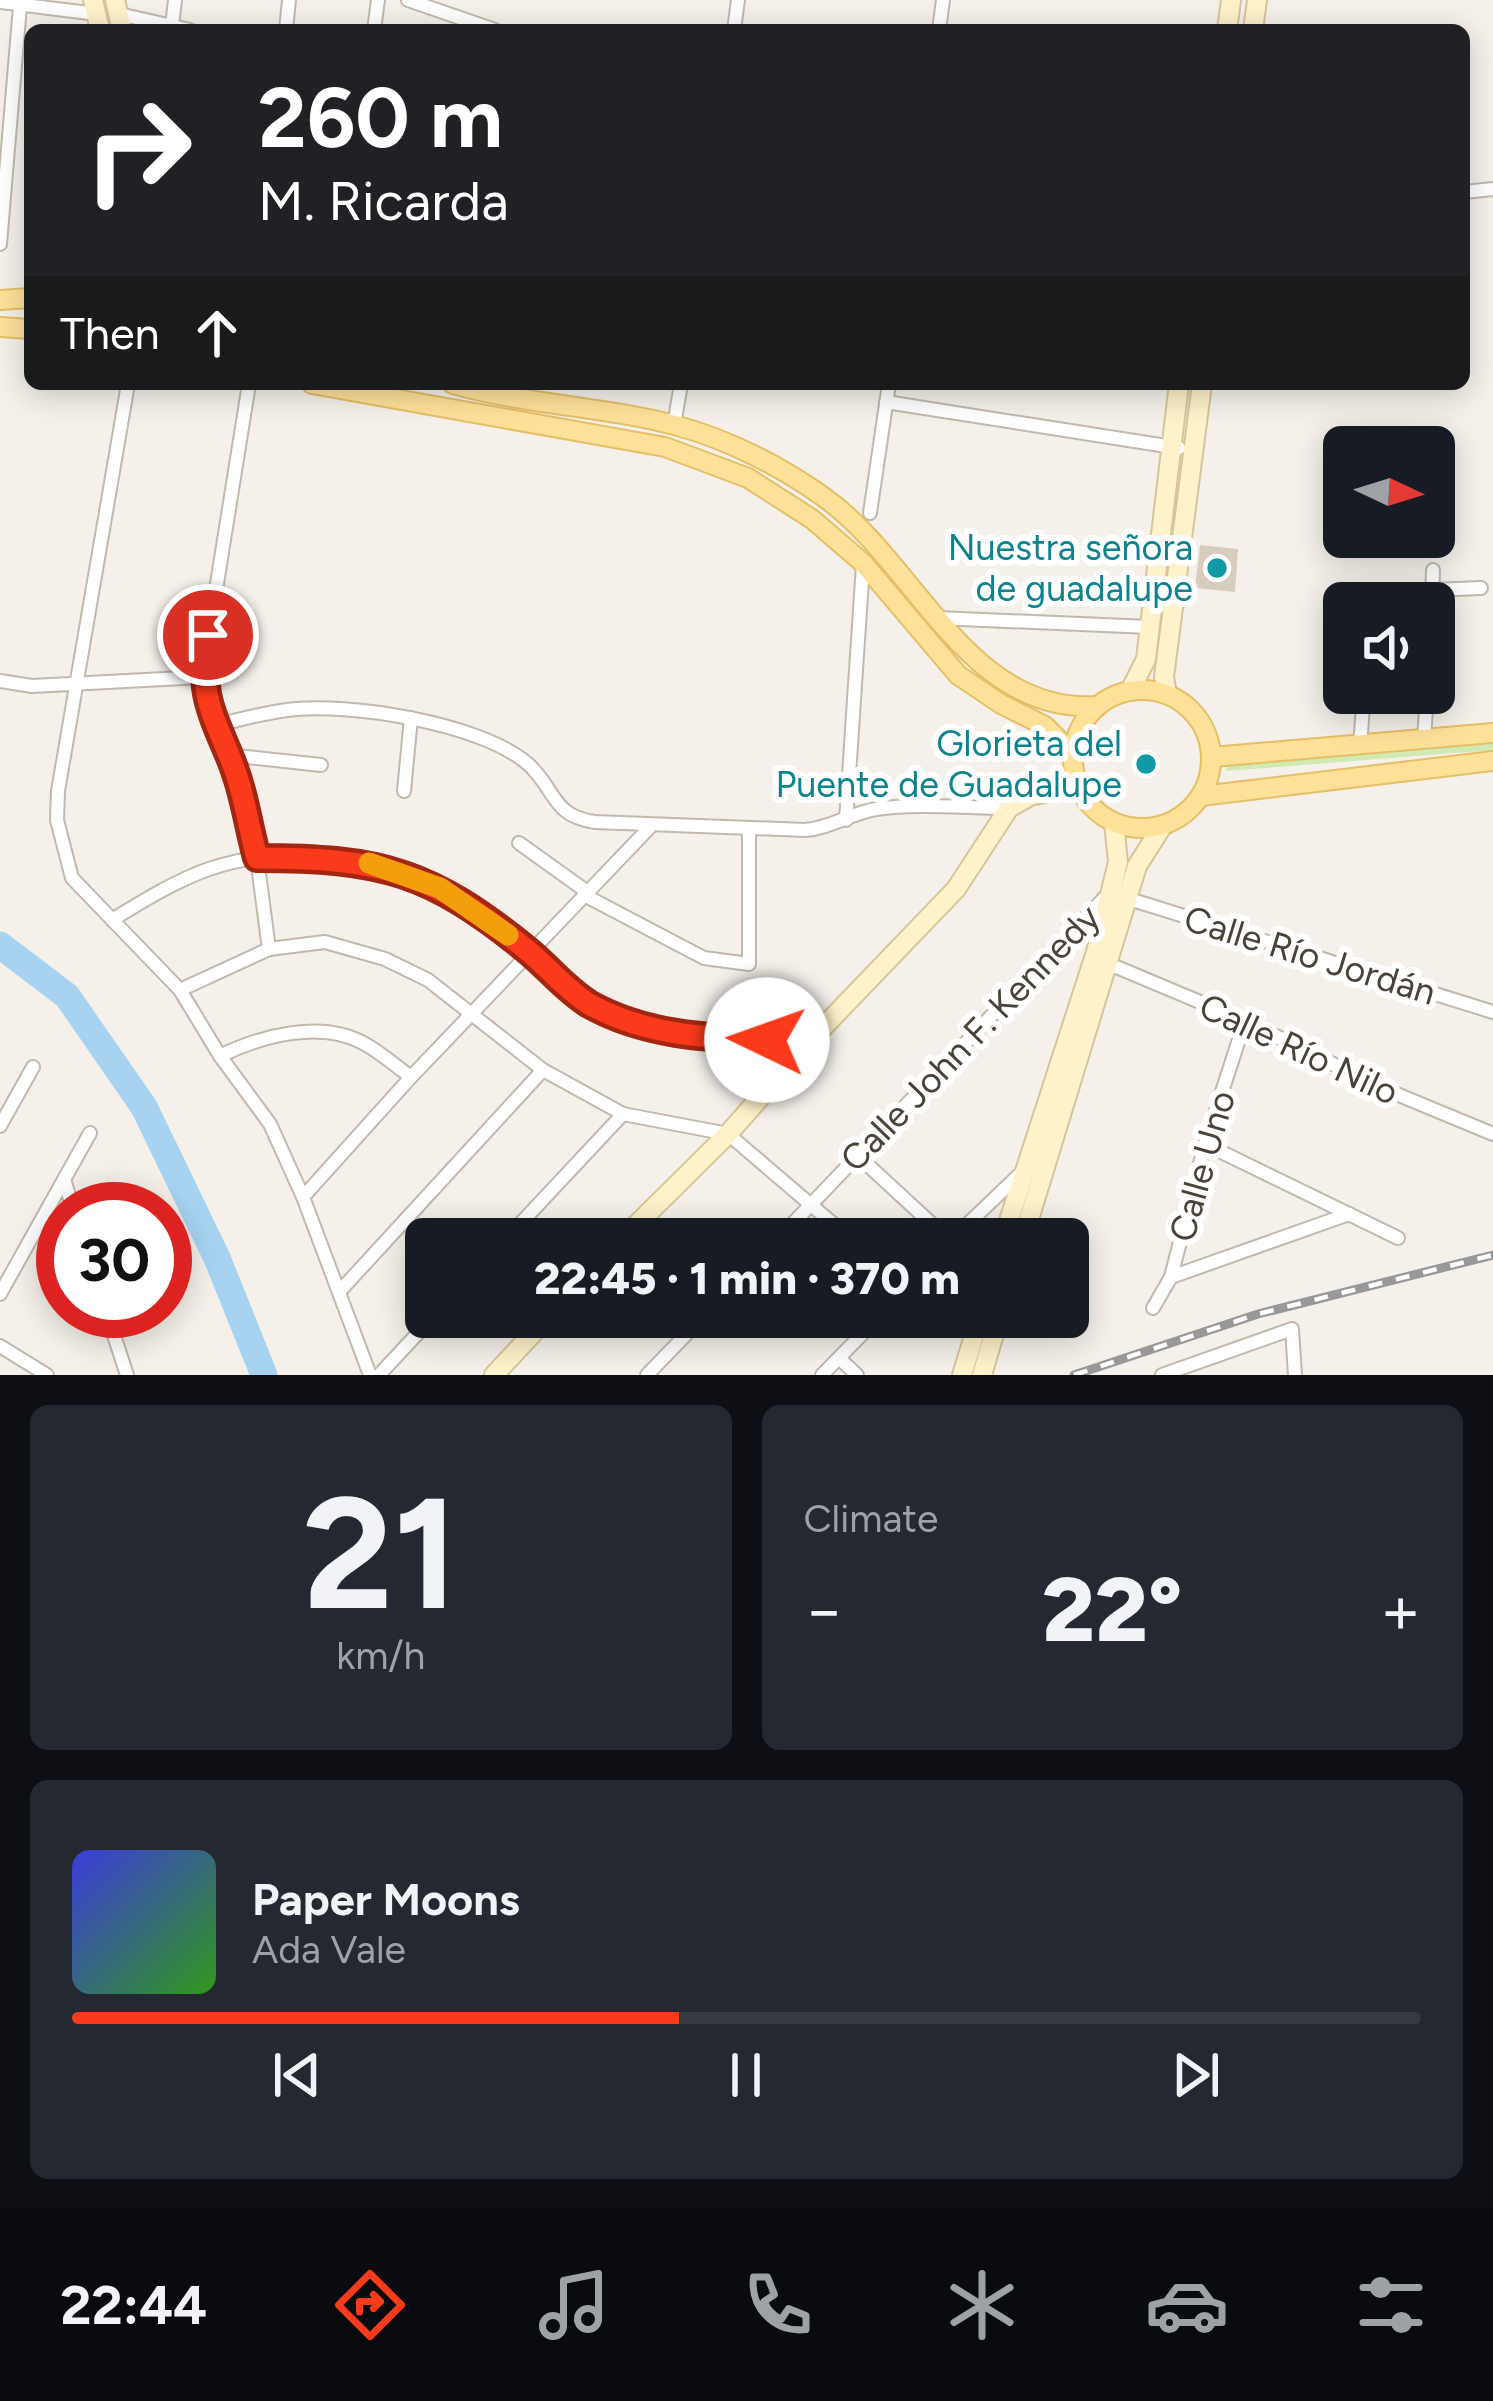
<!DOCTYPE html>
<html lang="en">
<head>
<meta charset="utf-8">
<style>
  :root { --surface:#171b24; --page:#242831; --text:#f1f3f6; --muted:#9ea1a6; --line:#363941; --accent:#fb3a1b }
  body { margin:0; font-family:Figtree,sans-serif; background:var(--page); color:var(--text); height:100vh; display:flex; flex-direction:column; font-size:45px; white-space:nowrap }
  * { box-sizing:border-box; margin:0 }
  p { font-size:39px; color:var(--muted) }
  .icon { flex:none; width:66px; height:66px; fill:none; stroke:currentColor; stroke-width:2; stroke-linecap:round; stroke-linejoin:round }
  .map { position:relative; height:1375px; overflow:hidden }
  .sheet { display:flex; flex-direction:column; gap:30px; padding:30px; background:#0d0f14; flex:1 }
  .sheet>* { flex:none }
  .banner { position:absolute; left:24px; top:24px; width:1446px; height:366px; border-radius:18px; box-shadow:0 6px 30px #0003; background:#202124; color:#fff; overflow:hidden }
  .needle { width:78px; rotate:94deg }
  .fabs { position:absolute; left:1323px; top:426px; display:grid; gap:24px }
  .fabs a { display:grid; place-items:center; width:132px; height:132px; border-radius:18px; background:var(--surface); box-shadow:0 6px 30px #0003; font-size:60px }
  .speed { position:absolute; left:36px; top:1182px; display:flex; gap:24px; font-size:60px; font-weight:700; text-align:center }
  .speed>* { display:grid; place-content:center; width:156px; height:156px; border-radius:50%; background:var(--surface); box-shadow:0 6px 30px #0003; line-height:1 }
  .speed .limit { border:18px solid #d22; background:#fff; color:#111 }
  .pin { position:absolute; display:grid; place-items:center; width:102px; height:102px; color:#fff; margin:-51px; border:6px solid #fff; border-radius:50%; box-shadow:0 3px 12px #0007 }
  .me { position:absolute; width:132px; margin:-66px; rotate:273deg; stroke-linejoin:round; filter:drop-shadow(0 0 9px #0008) }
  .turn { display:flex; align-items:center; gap:42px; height:252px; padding:0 36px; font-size:54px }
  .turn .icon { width:156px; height:156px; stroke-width:2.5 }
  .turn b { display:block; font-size:84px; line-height:102px }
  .then { display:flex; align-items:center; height:114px; padding:0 36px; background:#0003; gap:24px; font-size:45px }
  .big { font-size:90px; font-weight:800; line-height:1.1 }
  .sheet .tile { flex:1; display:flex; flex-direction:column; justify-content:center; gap:18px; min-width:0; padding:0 42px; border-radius:18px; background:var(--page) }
  .sheet .dial { align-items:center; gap:0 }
  .dial b { font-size:156px; line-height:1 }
  .song { display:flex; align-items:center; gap:36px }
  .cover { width:144px; height:144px; border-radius:18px; background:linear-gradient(135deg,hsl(240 70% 55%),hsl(110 70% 35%)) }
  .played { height:12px; border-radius:6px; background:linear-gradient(90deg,var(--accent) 45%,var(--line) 45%) }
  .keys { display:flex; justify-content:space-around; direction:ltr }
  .heat { display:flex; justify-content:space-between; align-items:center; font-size:66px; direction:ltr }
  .sheet .tiles { flex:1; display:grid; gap:30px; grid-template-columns:1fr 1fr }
  .tile:last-child { grid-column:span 2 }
  .trip { position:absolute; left:405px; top:1218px; width:684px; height:120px; border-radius:18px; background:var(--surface); box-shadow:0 6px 30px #0003; font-weight:800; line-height:120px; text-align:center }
  .dock { display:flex; height:192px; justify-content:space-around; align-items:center; background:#090b0e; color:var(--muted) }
  .dock .icon { width:84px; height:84px }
  .dock .on { color:var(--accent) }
  .dock b { font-size:54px; color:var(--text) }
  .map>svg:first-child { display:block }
  .green { fill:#d1e9b3 }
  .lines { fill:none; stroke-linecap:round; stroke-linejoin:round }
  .river { stroke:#a7d3f1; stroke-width:27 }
  .building { fill:#d7cdbf }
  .street-casing { stroke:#c1b9ac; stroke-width:16 }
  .secondary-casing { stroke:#d5c59a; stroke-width:22 }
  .primary-casing { stroke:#e5be68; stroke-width:22 }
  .street { stroke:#fff; stroke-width:12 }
  .secondary { stroke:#fff1ca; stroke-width:18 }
  .primary { stroke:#fee199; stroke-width:18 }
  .rail-casing { stroke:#989898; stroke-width:9 }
  .rail { stroke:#fff; stroke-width:4.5; stroke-dasharray:14; stroke-linecap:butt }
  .route-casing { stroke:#a32612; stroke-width:30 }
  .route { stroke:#fb3a1b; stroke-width:21 }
  .slow { stroke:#f59e0b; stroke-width:21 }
  .culture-dot { fill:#0f9aa8; stroke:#fff; stroke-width:4.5 }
  .labels { text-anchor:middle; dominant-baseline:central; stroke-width:12; stroke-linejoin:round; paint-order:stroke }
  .culture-label { font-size:36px; fill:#0d838f; stroke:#fff; text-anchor:end }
  .street-label { font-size:36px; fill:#494238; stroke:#fff }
</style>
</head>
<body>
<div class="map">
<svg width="1493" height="1375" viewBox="0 0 1493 1375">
  <rect width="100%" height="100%" fill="#f5f1ea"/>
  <!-- green -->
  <path class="green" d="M1493,744v6l-267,21v-7z"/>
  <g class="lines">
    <!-- river -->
    <path class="river" d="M0,945l67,51 77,111 73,151 47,117"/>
  </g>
  <!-- building -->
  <path class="building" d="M1200,545l38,4 -3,43 -40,-4z"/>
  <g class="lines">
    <!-- street casing -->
    <g class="street-casing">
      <g id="street">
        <path d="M408,0l87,30"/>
        <path d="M0,2l97,12"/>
        <path d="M119,14l71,16"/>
        <path d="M172,26l3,-26"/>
        <path d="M286,30l3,-30"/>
        <path d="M374,30l4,-30"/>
        <path d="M734,30l4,-30"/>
        <path d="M939,30l4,-30"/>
        <path d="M1464,192l29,-3"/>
        <path d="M0,244l20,-238"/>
        <path d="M128,384l-70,407 -1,29 15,58 108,112 40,66 50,68 33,73 67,178"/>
        <path d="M249,384l-47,293 12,49 15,29 28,103 12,91"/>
        <path d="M886,402l293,46"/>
        <path d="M674,425l7,-41"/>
        <path d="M870,513l19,-129"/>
        <path d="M1433,590l48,-2"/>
        <path d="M1432,603l1,-33"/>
        <path d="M937,618l213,9"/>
        <path d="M0,681l32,5 170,-9"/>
        <path d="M214,726c23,-6 49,-13 73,-16 61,-8 194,13 241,54 28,25 23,52 67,58l210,8c26,-2 46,-17 71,-21 43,-6 90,-1 133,-1"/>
        <path d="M1424,740l3,-47"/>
        <path d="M1360,746l4,-53"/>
        <path d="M229,755l92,10"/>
        <path d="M404,791l7,-73"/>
        <path d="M846,820l17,-255"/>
        <path d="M519,843l67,48"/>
        <path d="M584,895l120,63 45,6v-134"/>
        <path d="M1126,898l367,114"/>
        <path d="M112,920c31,-19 63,-39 97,-51 88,-30 198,-10 271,45 17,12 35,25 51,39 21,18 38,40 63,53 67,35 141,33 215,36"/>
        <path d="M1107,963l138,58 137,67 111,46"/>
        <path d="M180,990l89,-41 56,-7 60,17 43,21 115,90 80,44 105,20 123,105"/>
        <path d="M220,1056c41,-20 102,-37 145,-12 16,9 31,22 46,33"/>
        <path d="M0,1126l33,-59"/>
        <path d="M1205,1144l193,94"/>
        <path d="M857,1155l91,84"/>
        <path d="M64,1179l9,30"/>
        <path d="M303,1197l108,-120 239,-250"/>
        <path d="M506,1239l117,-125"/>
        <path d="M778,1239l331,-346"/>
        <path d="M952,1239l70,-67"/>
        <path d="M1171,1277l178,-63"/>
        <path d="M340,1291l203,-221"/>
        <path d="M0,1294l90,-161"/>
        <path d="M1153,1308l18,-31 34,-133 40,-123"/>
        <path d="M106,1311l21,64"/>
        <path d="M0,1346l47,29"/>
        <path d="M839,1358l18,17"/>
        <path d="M379,1375l54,-58"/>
        <path d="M647,1375l56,-58"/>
        <path d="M822,1375l57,-58"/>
        <path d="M1162,1375l130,-46 3,46"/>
      </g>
    </g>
    <!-- secondary casing -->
    <g class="secondary-casing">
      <g id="secondary">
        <path d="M93,0l7,30"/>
        <path d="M115,0l7,30"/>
        <path d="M1227,30l4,-30"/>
        <path d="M1253,30l4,-30"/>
        <path d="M1130,691l16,-32 33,-275"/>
        <path d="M1167,694l-3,-17 38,-293"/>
        <path d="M622,1239l106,-105 81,-92 147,-153 53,-81 21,-12 48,-11"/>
        <path d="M1003,1239l93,-287 22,-90 -4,-39"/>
        <path d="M1023,1239l114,-373 26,-41"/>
        <path d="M494,1375l54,-58"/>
        <path d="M962,1375l18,-58"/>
        <path d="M982,1375l17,-58"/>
      </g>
    </g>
    <!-- primary casing -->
    <g class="primary-casing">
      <g id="primary">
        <path d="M0,300l30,-2"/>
        <path d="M0,327l30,2"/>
        <path d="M312,384l353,63 83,31 64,41 51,44 95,112 43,29 44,22 29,29"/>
        <path d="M453,384c73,21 151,22 225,42 51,14 104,41 147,72 91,65 143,217 273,208"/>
        <circle cx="1142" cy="759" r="69"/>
        <path d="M1212,757l281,-24"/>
        <path d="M1201,796l292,-35"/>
      </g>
    </g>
    <!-- street -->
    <use href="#street" class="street"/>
    <!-- secondary -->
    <use href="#secondary" class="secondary"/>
    <!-- primary -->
    <use href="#primary" class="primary"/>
    <!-- rail casing -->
    <g class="rail-casing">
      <path id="rail" d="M1074,1375l184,-61 235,-59"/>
    </g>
    <!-- rail -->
    <use href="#rail" class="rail"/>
  </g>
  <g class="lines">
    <!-- route casing -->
    <g class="route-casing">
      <path id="route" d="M208,635c-8,55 0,70 21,120 14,32 19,69 28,103 124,0 173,13 270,92 21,17 38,39 62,54 55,31 117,34 178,36"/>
    </g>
    <!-- route -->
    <use href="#route" class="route"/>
    <!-- slow -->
    <path class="slow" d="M369,863l71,25 68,47"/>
  </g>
  <!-- markers -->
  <g class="culture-dot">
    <circle cx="1217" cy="568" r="12"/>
    <circle cx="1146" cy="764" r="12"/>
  </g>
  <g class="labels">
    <!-- culture labels -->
    <g class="culture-label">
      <text x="1193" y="547">Nuestra señora<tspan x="1193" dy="41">de guadalupe</tspan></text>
      <text x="1122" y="743">Glorieta del<tspan x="1122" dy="41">Puente de Guadalupe</tspan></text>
    </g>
    <!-- street labels -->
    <g class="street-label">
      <text transform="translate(1310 955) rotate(17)">Calle Río Jordán</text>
      <text transform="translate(970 1038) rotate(-46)">Calle John F. Kennedy</text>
      <text transform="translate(1299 1049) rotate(25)">Calle Río Nilo</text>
      <text transform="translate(1202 1166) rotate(-74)">Calle Uno</text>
    </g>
  </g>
</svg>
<div class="fabs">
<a><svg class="needle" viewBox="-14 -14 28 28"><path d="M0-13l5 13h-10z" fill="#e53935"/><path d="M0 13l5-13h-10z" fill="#9ea1a6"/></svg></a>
<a><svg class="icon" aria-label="sound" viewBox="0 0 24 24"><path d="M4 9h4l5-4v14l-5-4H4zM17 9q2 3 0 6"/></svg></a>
</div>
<div class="speed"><div class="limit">30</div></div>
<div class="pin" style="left:208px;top:635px;background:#d93025"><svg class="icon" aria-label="arrive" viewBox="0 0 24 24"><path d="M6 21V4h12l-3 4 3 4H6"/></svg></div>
<svg class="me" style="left:767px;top:1040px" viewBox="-20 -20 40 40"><circle r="19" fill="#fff"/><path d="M0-13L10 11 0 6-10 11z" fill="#fb3a1b"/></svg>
<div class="trip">22:45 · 1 min · 370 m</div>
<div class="banner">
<div class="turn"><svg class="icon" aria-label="right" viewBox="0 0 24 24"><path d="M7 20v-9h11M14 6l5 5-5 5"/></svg><div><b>260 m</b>M. Ricarda</div></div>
<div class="then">Then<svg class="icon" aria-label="ahead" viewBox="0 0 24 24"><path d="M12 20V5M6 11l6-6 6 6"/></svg></div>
</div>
</div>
<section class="sheet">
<div class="tiles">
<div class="tile dial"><b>21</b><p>km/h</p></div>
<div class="tile"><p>Climate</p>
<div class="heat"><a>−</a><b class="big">22°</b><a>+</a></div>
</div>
<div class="tile">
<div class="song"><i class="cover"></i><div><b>Paper Moons</b><p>Ada Vale</p></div></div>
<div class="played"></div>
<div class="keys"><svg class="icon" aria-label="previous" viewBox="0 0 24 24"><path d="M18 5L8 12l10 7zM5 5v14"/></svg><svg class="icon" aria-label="pause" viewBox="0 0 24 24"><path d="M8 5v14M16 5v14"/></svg><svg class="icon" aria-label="next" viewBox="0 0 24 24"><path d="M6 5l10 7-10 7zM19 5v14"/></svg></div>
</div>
</div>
</section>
<nav class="dock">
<b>22:44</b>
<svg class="icon on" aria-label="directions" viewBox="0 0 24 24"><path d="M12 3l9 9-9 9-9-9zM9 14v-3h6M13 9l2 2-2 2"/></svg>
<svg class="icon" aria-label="music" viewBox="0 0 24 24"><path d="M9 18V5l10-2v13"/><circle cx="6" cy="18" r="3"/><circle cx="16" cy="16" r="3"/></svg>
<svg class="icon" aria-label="phone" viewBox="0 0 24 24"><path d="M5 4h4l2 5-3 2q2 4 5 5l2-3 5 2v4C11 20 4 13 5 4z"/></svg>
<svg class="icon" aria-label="climate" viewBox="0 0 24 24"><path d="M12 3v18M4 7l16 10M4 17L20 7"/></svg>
<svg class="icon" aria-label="car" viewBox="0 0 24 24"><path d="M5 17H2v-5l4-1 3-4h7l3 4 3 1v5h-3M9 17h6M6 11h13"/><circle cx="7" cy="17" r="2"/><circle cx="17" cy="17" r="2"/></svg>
<svg class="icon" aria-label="filters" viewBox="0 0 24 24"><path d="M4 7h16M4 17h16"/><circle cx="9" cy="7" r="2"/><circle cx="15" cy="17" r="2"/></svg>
</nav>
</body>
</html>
